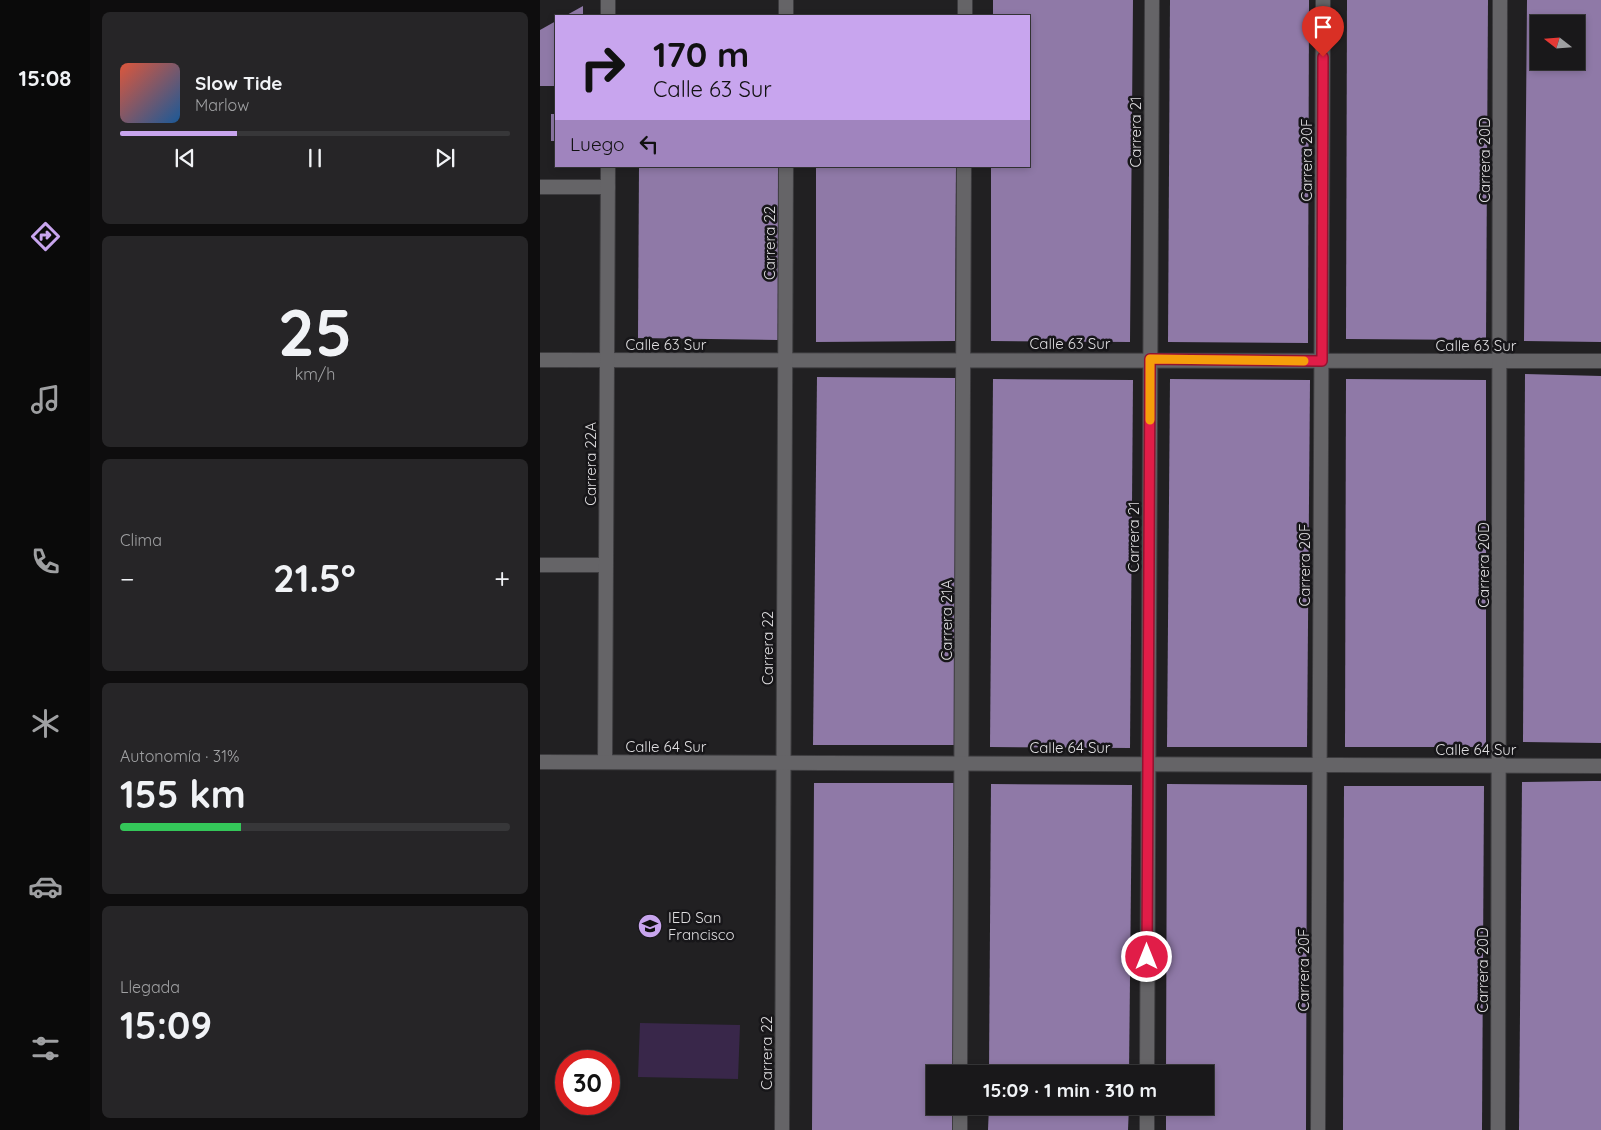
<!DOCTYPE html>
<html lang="es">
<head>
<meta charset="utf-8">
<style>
  :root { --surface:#19181a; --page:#262527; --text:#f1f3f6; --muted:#9fa0a2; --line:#373739; --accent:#c8a5ee }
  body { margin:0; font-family:Quicksand,sans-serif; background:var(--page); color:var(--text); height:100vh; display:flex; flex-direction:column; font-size:19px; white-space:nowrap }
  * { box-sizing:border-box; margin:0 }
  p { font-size:16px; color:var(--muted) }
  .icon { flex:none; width:28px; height:28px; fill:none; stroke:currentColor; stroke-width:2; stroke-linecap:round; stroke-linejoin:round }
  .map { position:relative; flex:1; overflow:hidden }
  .details { display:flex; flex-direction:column; gap:12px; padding:12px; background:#0e0d0e; width:450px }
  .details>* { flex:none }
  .hud { position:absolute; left:15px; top:15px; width:475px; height:152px; border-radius:0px; box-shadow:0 2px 8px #0003,0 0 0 1px var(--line); background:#c8a5ee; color:#111; overflow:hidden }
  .needle { width:32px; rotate:287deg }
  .tools { position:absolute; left:990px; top:15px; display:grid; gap:10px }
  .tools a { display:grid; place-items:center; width:55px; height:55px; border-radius:0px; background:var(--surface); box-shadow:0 2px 8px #0003,0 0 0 1px var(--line); font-size:25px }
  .speed { position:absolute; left:15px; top:1050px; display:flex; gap:10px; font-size:25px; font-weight:700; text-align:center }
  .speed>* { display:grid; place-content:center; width:65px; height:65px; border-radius:50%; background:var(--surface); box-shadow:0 2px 8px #0003,0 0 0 1px var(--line); line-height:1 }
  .speed .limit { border:8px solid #d22; background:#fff; color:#111 }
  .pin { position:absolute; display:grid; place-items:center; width:42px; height:42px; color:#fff; margin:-51px -21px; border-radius:50% 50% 50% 0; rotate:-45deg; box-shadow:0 0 5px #0007 }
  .pin .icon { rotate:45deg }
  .me { position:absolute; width:55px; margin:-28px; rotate:0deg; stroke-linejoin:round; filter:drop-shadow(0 0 4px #0008) }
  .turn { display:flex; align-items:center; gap:18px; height:105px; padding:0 15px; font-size:22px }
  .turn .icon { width:65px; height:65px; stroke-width:2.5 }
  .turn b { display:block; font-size:35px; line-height:42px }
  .then { display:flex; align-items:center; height:48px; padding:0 15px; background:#0003; gap:10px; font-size:19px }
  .big { font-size:38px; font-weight:700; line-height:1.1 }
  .details .tile { flex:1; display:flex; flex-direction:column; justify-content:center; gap:8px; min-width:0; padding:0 18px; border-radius:8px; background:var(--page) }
  .details .dial { align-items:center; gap:0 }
  .dial b { font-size:65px; line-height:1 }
  .song { display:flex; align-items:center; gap:15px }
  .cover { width:60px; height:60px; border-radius:8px; background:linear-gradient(135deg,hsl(10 70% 55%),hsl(210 70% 35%)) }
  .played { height:5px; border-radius:2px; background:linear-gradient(90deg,var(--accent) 30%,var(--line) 30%) }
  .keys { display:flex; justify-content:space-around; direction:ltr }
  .heat { display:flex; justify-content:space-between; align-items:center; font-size:28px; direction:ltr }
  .charge { height:8px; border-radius:4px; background:linear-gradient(90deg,#34c759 31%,var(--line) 0) }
  .trip { position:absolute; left:386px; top:1065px; width:288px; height:50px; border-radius:0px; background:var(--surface); box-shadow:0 2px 8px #0003,0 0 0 1px var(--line); font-weight:700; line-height:50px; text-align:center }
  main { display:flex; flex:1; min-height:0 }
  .menu { display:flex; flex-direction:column; width:90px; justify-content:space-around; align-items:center; background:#0a0a0a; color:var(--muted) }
  .menu .icon { width:35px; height:35px }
  .menu .current { color:var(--accent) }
  .menu b { font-size:22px; color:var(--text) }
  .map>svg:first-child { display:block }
  .green { fill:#39274a }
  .building { fill:#8f79a7; fill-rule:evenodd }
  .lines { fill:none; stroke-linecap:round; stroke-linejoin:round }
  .minor-casing { stroke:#3d3c3f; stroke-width:16 }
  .tertiary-casing { stroke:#3d3c3f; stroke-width:16 }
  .minor { stroke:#656467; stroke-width:14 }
  .tertiary { stroke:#656467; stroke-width:14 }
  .route-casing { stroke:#92132f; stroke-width:12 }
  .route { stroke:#e11d48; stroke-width:9 }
  .slow { stroke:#f59e0b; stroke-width:9 }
  .labels { text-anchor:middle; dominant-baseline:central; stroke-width:5; stroke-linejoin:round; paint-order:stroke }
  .street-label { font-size:15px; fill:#dedddf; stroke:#171619 }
  .poi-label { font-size:15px; fill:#dedddf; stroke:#171619; text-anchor:start }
</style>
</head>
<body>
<main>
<nav class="menu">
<b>15:08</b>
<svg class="icon current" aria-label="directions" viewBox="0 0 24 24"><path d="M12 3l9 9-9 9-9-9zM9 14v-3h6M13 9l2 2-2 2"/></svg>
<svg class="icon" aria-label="music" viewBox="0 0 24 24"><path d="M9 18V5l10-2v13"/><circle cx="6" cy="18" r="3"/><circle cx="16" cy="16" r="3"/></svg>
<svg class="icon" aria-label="phone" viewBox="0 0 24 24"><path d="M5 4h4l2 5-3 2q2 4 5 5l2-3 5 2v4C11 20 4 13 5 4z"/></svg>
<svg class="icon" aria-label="climate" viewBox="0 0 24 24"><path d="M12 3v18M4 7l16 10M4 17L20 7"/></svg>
<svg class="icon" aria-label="car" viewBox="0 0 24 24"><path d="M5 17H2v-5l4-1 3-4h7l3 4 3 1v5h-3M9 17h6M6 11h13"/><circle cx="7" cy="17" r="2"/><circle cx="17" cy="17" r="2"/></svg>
<svg class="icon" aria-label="filters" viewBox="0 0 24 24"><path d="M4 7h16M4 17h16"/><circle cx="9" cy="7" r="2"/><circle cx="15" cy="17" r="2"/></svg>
</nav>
<section class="details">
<div class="tile">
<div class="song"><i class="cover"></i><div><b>Slow Tide</b><p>Marlow</p></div></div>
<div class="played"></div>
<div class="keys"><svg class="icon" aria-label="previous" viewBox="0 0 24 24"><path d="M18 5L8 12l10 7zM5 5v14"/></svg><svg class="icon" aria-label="pause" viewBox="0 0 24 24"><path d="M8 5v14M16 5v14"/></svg><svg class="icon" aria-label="next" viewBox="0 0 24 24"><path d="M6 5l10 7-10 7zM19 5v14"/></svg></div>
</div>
<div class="tile dial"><b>25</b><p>km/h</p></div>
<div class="tile"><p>Clima</p>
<div class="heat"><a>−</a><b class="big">21.5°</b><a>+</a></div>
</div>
<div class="tile"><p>Autonomía · 31%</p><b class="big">155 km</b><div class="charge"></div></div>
<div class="tile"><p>Llegada</p><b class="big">15:09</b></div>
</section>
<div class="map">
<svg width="1061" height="1130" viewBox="0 0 1061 1130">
  <rect width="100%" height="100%" fill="#212022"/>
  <!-- green -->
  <path class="green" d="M100,1023l100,2 -2,54 -100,-2z"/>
  <!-- building -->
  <g class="building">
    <path d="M453,0h140l-3,342 -139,-1v-175h38v-150h-36z"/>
    <path d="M630,0h139l-1,343 -140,-1z"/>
    <path d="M807,0h141l-2,340 -140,-1z"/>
    <path d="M987,0h74v342l-77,-1zM999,24h37v37h-37z"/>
    <path d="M43,6v10h-18z"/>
    <path d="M16,21v65h-16v-56z"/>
    <rect x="11" y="114" width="5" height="27"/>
    <path d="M99,166h141l-2,174 -140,-2z"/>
    <path d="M276,166h140l-1,175 -139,1z"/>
    <path d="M985,374l76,2v367l-78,-1z"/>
    <path d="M277,377l139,1 -2,367h-141z"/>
    <path d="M453,379l140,1 -3,368 -140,-1z"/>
    <path d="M630,379l140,1 -3,367h-140z"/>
    <path d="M806,379l140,1v367h-141z"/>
    <path d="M1053,781h8v349h-82l3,-348z"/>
    <path d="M274,783h140l-1,291h-18v32h18l-1,24h-140z"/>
    <path d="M451,784l141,1 -3,289h-140z"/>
    <path d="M627,784l140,1 -1,345h-140v-24h39v-32h-39z"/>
    <path d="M804,786h140l-2,344h-139z"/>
    <path d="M449,1106h140l-1,24h-140z"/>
  </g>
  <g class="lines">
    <!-- minor casing -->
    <g class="minor-casing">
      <g id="minor">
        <path d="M68,16v-16"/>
        <path d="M246,16v-16"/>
        <path d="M425,16v-16"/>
        <path d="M0,187h68"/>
        <path d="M0,360l1061,1"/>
        <path d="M0,565h66"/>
        <path d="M65,762l3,-596"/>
        <path d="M420,1074l4,-908"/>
        <path d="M607,1074l5,-1074"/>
        <path d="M242,1130l4,-964"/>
        <path d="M420,1130v-24"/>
        <path d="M607,1130v-24"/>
        <path d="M778,1130l5,-1130"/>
        <path d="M958,1130l2,-1130"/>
      </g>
    </g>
    <!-- tertiary casing -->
    <g class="tertiary-casing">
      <path id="tertiary" d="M0,762l1061,4"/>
    </g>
    <!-- minor -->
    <use href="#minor" class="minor"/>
    <!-- tertiary -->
    <use href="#tertiary" class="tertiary"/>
  </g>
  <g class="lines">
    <!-- route casing -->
    <g class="route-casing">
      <path id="route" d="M607,957l3,-598 172,2 1,-304"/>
    </g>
    <!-- route -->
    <use href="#route" class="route"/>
    <!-- slow -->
    <path class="slow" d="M610,420v-61l154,2"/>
  </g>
  <!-- icons -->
  <defs>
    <g id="school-disc" transform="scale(1.25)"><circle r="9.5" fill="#c8a5ee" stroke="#171619"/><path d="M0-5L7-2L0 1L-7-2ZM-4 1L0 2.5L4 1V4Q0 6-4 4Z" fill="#111"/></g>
  </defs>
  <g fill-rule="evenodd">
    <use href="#school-disc" x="110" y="926"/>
  </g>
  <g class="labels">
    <!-- street labels -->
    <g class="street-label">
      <text transform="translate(595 132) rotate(-90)">Carrera 21</text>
      <text transform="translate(766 160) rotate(-90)">Carrera 20F</text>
      <text transform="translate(944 160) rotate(-90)">Carrera 20D</text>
      <text transform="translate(229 243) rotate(-90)">Carrera 22</text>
      <text x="530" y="343">Calle 63 Sur</text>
      <text x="126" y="344">Calle 63 Sur</text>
      <text x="936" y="345">Calle 63 Sur</text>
      <text transform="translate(50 464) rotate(-90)">Carrera 22A</text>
      <text transform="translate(593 537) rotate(-90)">Carrera 21</text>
      <text transform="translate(764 565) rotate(-90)">Carrera 20F</text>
      <text transform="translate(943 565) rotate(-90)">Carrera 20D</text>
      <text transform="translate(406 620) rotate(-90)">Carrera 21A</text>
      <text transform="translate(227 648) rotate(-90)">Carrera 22</text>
      <text x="126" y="746">Calle 64 Sur</text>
      <text x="530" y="747">Calle 64 Sur</text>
      <text x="936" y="749">Calle 64 Sur</text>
      <text transform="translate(763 970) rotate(-90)">Carrera 20F</text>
      <text transform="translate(942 970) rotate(-90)">Carrera 20D</text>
      <text transform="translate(226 1053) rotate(-90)">Carrera 22</text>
    </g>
    <!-- poi labels -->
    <g class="poi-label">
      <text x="128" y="917">IED San<tspan x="128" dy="17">Francisco</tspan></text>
    </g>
  </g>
</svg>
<div class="tools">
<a><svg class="needle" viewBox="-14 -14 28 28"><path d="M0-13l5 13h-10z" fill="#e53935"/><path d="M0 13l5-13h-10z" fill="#9fa0a2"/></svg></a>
</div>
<div class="speed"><div class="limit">30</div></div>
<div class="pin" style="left:783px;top:57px;background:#d93025"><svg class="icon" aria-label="arrive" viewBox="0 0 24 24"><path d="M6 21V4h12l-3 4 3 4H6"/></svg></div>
<svg class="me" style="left:607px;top:957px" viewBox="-20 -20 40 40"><circle r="17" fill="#e11d48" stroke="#fff" stroke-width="3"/><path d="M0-11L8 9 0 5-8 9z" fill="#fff"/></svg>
<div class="trip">15:09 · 1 min · 310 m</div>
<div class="hud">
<div class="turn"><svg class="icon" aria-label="right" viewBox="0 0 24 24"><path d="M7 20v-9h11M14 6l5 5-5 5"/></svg><div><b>170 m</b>Calle 63 Sur</div></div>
<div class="then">Luego<svg class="icon" aria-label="left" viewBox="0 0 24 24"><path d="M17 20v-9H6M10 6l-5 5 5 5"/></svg></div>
</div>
</div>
</main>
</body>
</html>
